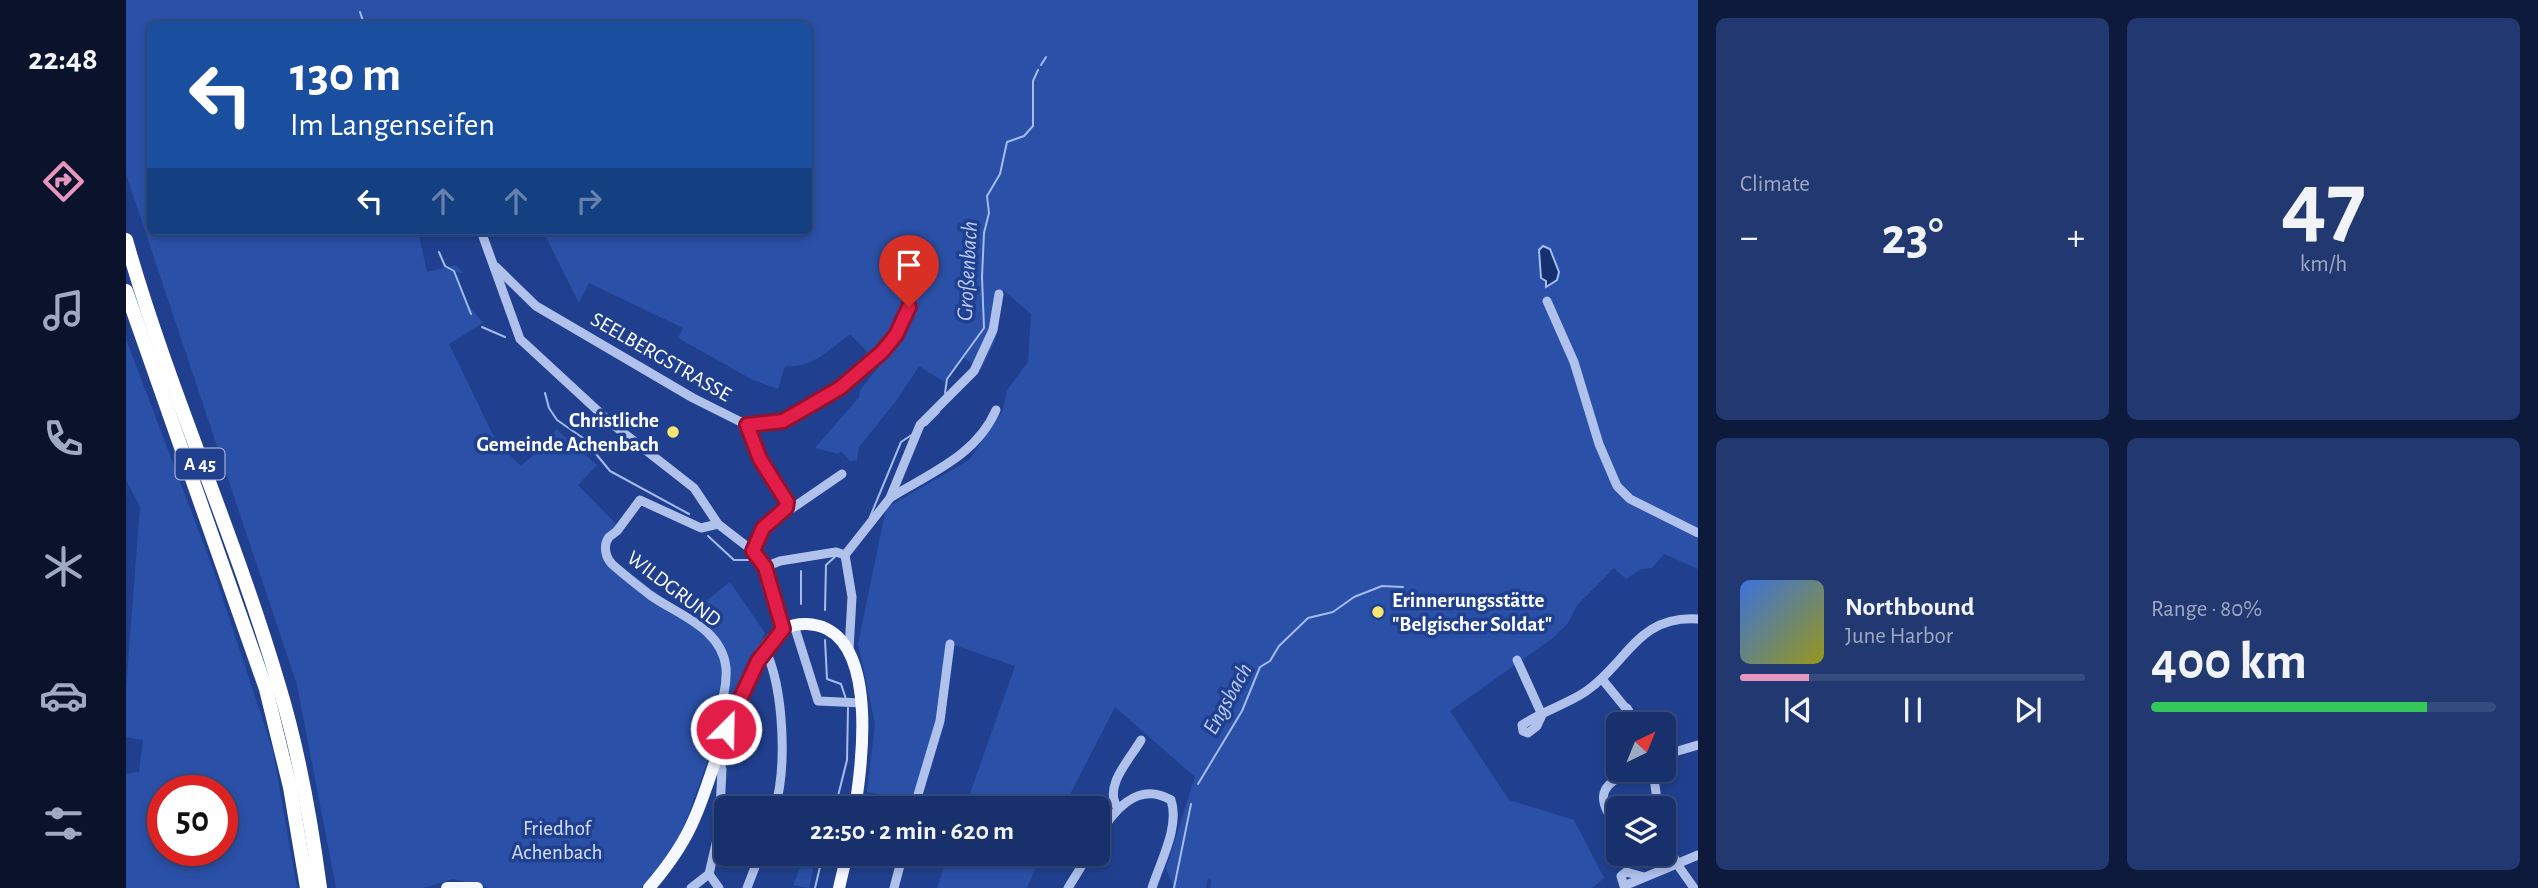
<!DOCTYPE html>
<html lang="en">
<head>
<meta charset="utf-8">
<style>
  :root { --surface:#18306b; --page:#213871; --text:#f1f3f6; --muted:#9fa9c1; --line:#364b7e; --accent:#e797bd }
  body { margin:0; font-family:"Alegreya Sans",sans-serif; background:var(--page); color:var(--text); height:100vh; display:flex; flex-direction:column; font-size:26px; white-space:nowrap }
  * { box-sizing:border-box; margin:0 }
  p { font-size:23px; color:var(--muted) }
  .icon { flex:none; width:38px; height:38px; fill:none; stroke:currentColor; stroke-width:2; stroke-linecap:round; stroke-linejoin:round }
  .map { position:relative; flex:1; overflow:hidden }
  .details { display:flex; flex-direction:column; gap:18px; padding:18px; background:#0d1a3b; width:840px }
  .details>* { flex:none }
  .banner { position:absolute; left:21px; top:21px; width:665px; height:214px; border-radius:10px; box-shadow:0 4px 10px #0003,0 0 0 2px var(--line); background:#1a4fa0; color:#fff; overflow:hidden }
  .needle { width:46px; rotate:43deg }
  .buttons { position:absolute; left:1480px; top:712px; display:grid; gap:14px }
  .buttons a { display:grid; place-items:center; width:70px; height:70px; border-radius:10px; background:var(--surface); box-shadow:0 4px 10px #0003,0 0 0 2px var(--line); font-size:35px }
  .speed { position:absolute; left:21px; top:775px; display:flex; gap:14px; font-size:35px; font-weight:700; text-align:center }
  .speed>* { display:grid; place-content:center; width:91px; height:91px; border-radius:50%; background:var(--surface); box-shadow:0 4px 10px #0003,0 0 0 2px var(--line); line-height:1 }
  .speed .limit { border:10px solid #d22; background:#fff; color:#111 }
  .pin { position:absolute; display:grid; place-items:center; width:60px; height:60px; color:#fff; margin:-72px -30px; border-radius:50% 50% 50% 0; rotate:-45deg; box-shadow:0 0 7px #0007 }
  .pin .icon { rotate:45deg }
  .me { position:absolute; width:77px; margin:-38px; rotate:23deg; stroke-linejoin:round; filter:drop-shadow(0 0 5px #0008) }
  .turn { display:flex; align-items:center; gap:24px; height:147px; padding:0 28px; font-size:32px }
  .turn .icon { width:91px; height:91px; stroke-width:2.5 }
  .turn b { display:block; font-size:49px; line-height:60px }
  .lanes { display:flex; align-items:center; height:66px; padding:0 28px; background:#0003; justify-content:center; gap:35px; direction:ltr }
  .lanes .off { opacity:.35 }
  .big { font-size:52px; font-weight:700; line-height:1.1 }
  .details .card { flex:1; display:flex; flex-direction:column; justify-content:center; gap:10px; min-width:0; padding:0 24px; border-radius:10px; background:var(--page) }
  .details .dial { align-items:center; gap:0 }
  .dial b { font-size:91px; line-height:1 }
  .song { display:flex; align-items:center; gap:21px }
  .cover { width:84px; height:84px; border-radius:10px; background:linear-gradient(135deg,hsl(220 70% 55%),hsl(60 70% 35%)) }
  .played { height:7px; border-radius:4px; background:linear-gradient(90deg,var(--accent) 20%,var(--line) 20%) }
  .keys { display:flex; justify-content:space-around; direction:ltr }
  .heat { display:flex; justify-content:space-between; align-items:center; font-size:38px; direction:ltr }
  .charge { height:10px; border-radius:5px; background:linear-gradient(90deg,#34c759 80%,var(--line) 0) }
  .details .tiles { flex:1; display:grid; gap:18px; grid-template-columns:repeat(2,1fr) }
  .trip { position:absolute; left:588px; top:796px; width:396px; height:70px; border-radius:10px; background:var(--surface); box-shadow:0 4px 10px #0003,0 0 0 2px var(--line); font-weight:700; line-height:70px; text-align:center }
  main { display:flex; flex:1; min-height:0 }
  .menu { display:flex; flex-direction:column; width:126px; justify-content:space-around; align-items:center; background:#0a132b; color:var(--muted) }
  .menu .icon { width:49px; height:49px }
  .menu .on { color:var(--accent) }
  .menu b { font-size:32px; color:var(--text) }
  .map>svg:first-child { display:block }
  .green { fill:#2a50a7; fill-rule:evenodd }
  .water { fill:#162f6e; stroke:#a3bbee; stroke-width:2 }
  .lines { fill:none; stroke-linecap:round; stroke-linejoin:round }
  .stream { stroke:#a3bbee; stroke-width:2 }
  .minor { stroke:#b0c2ec; stroke-width:9 }
  .major { stroke:#f5f8ff; stroke-width:12 }
  .highway { stroke:#fff; stroke-width:14 }
  .route-casing { stroke:#92132f; stroke-width:18 }
  .route { stroke:#e11d48; stroke-width:12 }
  .poi-dot { fill:#f9e670; stroke:#20408f; stroke-width:2.5 }
  .labels { text-anchor:middle; dominant-baseline:central; stroke-width:7; stroke-linejoin:round; paint-order:stroke }
  .shield { fill:#20408f; stroke:#bcc6dd; stroke-width:2 }
  .shield-label { font-size:19px; font-weight:bold; fill:#fff }
  .street-label { font-size:21px; fill:#fff; stroke:#20408f }
  .poi-label { font-size:21px; font-weight:bold; fill:#fff; stroke:#20408f; text-anchor:end }
  .park-label { font-size:21px; fill:#d5e0f9; stroke:#20408f }
  .water-label { font-size:23px; font-style:italic; fill:#bccdf3; stroke:#20408f }
</style>
</head>
<body>
<main>
<nav class="menu">
<b>22:48</b>
<svg class="icon on" aria-label="directions" viewBox="0 0 24 24"><path d="M12 3l9 9-9 9-9-9zM9 14v-3h6M13 9l2 2-2 2"/></svg>
<svg class="icon" aria-label="music" viewBox="0 0 24 24"><path d="M9 18V5l10-2v13"/><circle cx="6" cy="18" r="3"/><circle cx="16" cy="16" r="3"/></svg>
<svg class="icon" aria-label="phone" viewBox="0 0 24 24"><path d="M5 4h4l2 5-3 2q2 4 5 5l2-3 5 2v4C11 20 4 13 5 4z"/></svg>
<svg class="icon" aria-label="climate" viewBox="0 0 24 24"><path d="M12 3v18M4 7l16 10M4 17L20 7"/></svg>
<svg class="icon" aria-label="car" viewBox="0 0 24 24"><path d="M5 17H2v-5l4-1 3-4h7l3 4 3 1v5h-3M9 17h6M6 11h13"/><circle cx="7" cy="17" r="2"/><circle cx="17" cy="17" r="2"/></svg>
<svg class="icon" aria-label="filters" viewBox="0 0 24 24"><path d="M4 7h16M4 17h16"/><circle cx="9" cy="7" r="2"/><circle cx="15" cy="17" r="2"/></svg>
</nav>
<div class="map">
<svg width="1572" height="888" viewBox="0 0 1572 888">
  <rect width="100%" height="100%" fill="#20408f"/>
  <!-- green -->
  <g class="green">
    <path d="M0,0h1572v569l-34,-15 -12,14 -11,1 -15,10 -12,-11 -37,37 -9,18 -15,15 -103,73 59,89 65,20 30,58 -12,10h-382l1,-8 -3,-1 -2,9h-32l-8,-20 29,-91 -80,-70 -52,101h-98l50,-142 -61,-21 -14,83 -25,73 -48,-9 8,-68 -17,-80 28,-136 83,-48 34,-50 4,-20 21,-28 3,-48 -28,-24 -8,51 -14,29 -17,-12 -20,24 -25,-16 -23,35 -37,46 -2,13 -7,1 -9,-10 -3,3 -23,-6 44,-51 1,-7 20,-25 -30,-31c-20,15 -38,35 -65,32l-7,23 -25,-9 -75,-42 5,-10 -94,-45 -10,20 -36,-72h265v-207h-658v207h268l9,41 29,-7 7,8 -8,-1 12,32 16,19 -34,21 48,99 24,23 28,-25 7,-12 41,36 -19,20 45,46 -13,12 2,16 75,57 43,-34 35,51 -38,72 -50,142 -35,41h-152l-37,-9 -30,9h-87l-39,-203 -171,-511z"/>
    <path d="M0,339l87,230 60,182 24,137h-171v-114l13,-2 4,-32 -17,-3v-48l14,-182 -14,-27zM37,791h59v59h-59z"/>
    <path d="M823,854h93l-15,34h-90z"/>
    <path d="M677,861l11,4 -5,23 -16,-3z"/>
  </g>
  <!-- water -->
  <path class="water" d="M1417,246l7,3 9,23 -2,8 -11,7v-6l-5,-3 -2,-28z"/>
  <g class="lines">
    <!-- stream -->
    <g class="stream">
      <path d="M234,12l4,12"/>
      <path d="M915,65l5,-8"/>
      <path d="M313,252l6,14 9,5 17,43"/>
      <path d="M356,327l23,10"/>
      <path d="M419,393l4,15 8,12 26,18 27,33 79,43"/>
      <path d="M819,393l2,-14 37,-51 -2,-51 2,-44 5,-20 -2,-17 13,-22 7,-32 17,-6 9,-10v-45l5,-11"/>
      <path d="M800,425l13,-13"/>
      <path d="M744,517l31,-75 12,-8"/>
      <path d="M582,536l26,24h15"/>
      <path d="M675,604v-33"/>
      <path d="M699,610l1,-45 11,-10"/>
      <path d="M699,640l2,39 14,5 5,15"/>
      <path d="M1072,784l44,-73 18,-44 10,-6 9,-15 29,-28 25,-6 21,-15 28,-11 21,1"/>
      <path d="M709,808l12,-48 1,-52"/>
      <path d="M689,888l8,-34"/>
      <path d="M1048,888l17,-84"/>
    </g>
    <!-- minor -->
    <g class="minor">
      <path d="M355,231l39,108 91,84 83,65 24,36 35,27 12,16 18,62"/>
      <path d="M370,267l40,39 157,92 54,27 36,-4 57,-33 42,-36 14,-17 13,-28"/>
      <path d="M1421,301l27,61 25,82 18,42 13,13 68,34"/>
      <path d="M621,425l13,34 27,43 -1,6 -23,20 -10,23"/>
      <path d="M764,498c40,-25 86,-42 106,-88"/>
      <path d="M660,508l5,1 51,-35"/>
      <path d="M592,524l-17,4 -61,-28 -23,31 -8,6c-6,8 -4,20 3,27 12,11 25,21 38,31 28,20 72,33 76,73 2,27 -12,54 -17,80l13,21 -3,62 -10,43 10,14"/>
      <path d="M719,555l45,-57 30,-73 54,-54 19,-41 6,-36"/>
      <path d="M719,555l7,42 -3,53"/>
      <path d="M639,567l15,-6 56,-9 9,3"/>
      <path d="M668,625l24,76 44,2"/>
      <path d="M639,649c19,40 22,117 10,159"/>
      <path d="M1391,660l25,55 -5,11 -9,7 -5,-2 -1,-6c19,-13 43,-20 63,-33 43,-29 52,-77 113,-73"/>
      <path d="M1476,679l26,32"/>
      <path d="M1501,708l9,16"/>
      <path d="M1538,755l34,-10"/>
      <path d="M1527,770l5,38"/>
      <path d="M788,808l26,-87 10,-77"/>
      <path d="M992,808c-16,-21 13,-50 23,-68"/>
      <path d="M1493,829c-25,-31 -20,-45 15,-59"/>
      <path d="M1538,834l13,30 17,24"/>
      <path d="M971,839c15,-27 40,-59 74,-39 9,27 -11,62 -19,88"/>
      <path d="M1518,877l-18,-5 -5,4 3,10 74,-31"/>
      <path d="M565,888l18,-14"/>
      <path d="M621,888l13,-34"/>
      <path d="M768,888l9,-34"/>
      <path d="M942,888l21,-34"/>
    </g>
    <!-- major -->
    <g class="major">
      <path d="M321,888h30"/>
      <path d="M523,888c19,-22 35,-44 46,-71 19,-41 49,-170 91,-189 12,-6 29,-5 41,1 49,25 35,135 28,179"/>
      <path d="M713,888l8,-34"/>
    </g>
    <!-- highway -->
    <g class="highway">
      <path d="M0,240c43,152 109,295 153,446 20,66 32,134 41,202"/>
      <path d="M0,291l140,398 24,98 17,101"/>
    </g>
  </g>
  <g class="lines">
    <!-- route casing -->
    <g class="route-casing">
      <path id="route" d="M600,729l32,-68 25,-32 -18,-62 -12,-16 10,-23 23,-20 1,-6 -27,-43 -13,-34 36,-4 57,-33 42,-36 14,-17 13,-28"/>
    </g>
    <!-- route -->
    <use href="#route" class="route"/>
  </g>
  <!-- markers -->
  <g class="poi-dot">
    <circle cx="547" cy="432" r="7"/>
    <circle cx="1252" cy="612" r="7"/>
  </g>
  <g class="labels">
    <!-- shield labels -->
    <rect class="shield" x="49.5" y="448.5" width="49" height="31" rx="5"/>
    <g class="shield-label">
      <text x="74" y="464">A 45</text>
    </g>
    <!-- street labels -->
    <g class="street-label">
      <text transform="translate(535 357) rotate(30)">SEELBERGSTRASSE</text>
      <text transform="translate(548 589) rotate(37)">WILDGRUND</text>
    </g>
    <!-- poi labels -->
    <g class="poi-label">
      <text x="533" y="420">Christliche<tspan x="533" dy="24">Gemeinde Achenbach</tspan></text>
      <text x="1266" y="600" text-anchor="start">Erinnerungsstätte<tspan x="1266" dy="24">"Belgischer Soldat"</tspan></text>
    </g>
    <!-- park labels -->
    <g class="park-label">
      <text x="431" y="828">Friedhof<tspan x="431" dy="24">Achenbach</tspan></text>
    </g>
    <!-- water labels -->
    <g class="water-label">
      <text transform="translate(842 271) rotate(-87)">Großenbach</text>
      <text transform="translate(1102 699) rotate(-61)">Engsbach</text>
    </g>
  </g>
</svg>
<div class="buttons">
<a><svg class="needle" viewBox="-14 -14 28 28"><path d="M0-13l5 13h-10z" fill="#e53935"/><path d="M0 13l5-13h-10z" fill="#9fa9c1"/></svg></a>
<a><svg class="icon" aria-label="layers" viewBox="0 0 24 24"><path d="M12 4l9 5-9 5-9-5zM3 14l9 5 9-5"/></svg></a>
</div>
<div class="speed"><div class="limit">50</div></div>
<div class="pin" style="left:783px;top:307px;background:#d93025"><svg class="icon" aria-label="arrive" viewBox="0 0 24 24"><path d="M6 21V4h12l-3 4 3 4H6"/></svg></div>
<svg class="me" style="left:600px;top:729px" viewBox="-20 -20 40 40"><circle r="17" fill="#e11d48" stroke="#fff" stroke-width="3"/><path d="M0-11L8 9 0 5-8 9z" fill="#fff"/></svg>
<div class="trip">22:50 · 2 min · 620 m</div>
<div class="banner">
<div class="turn"><svg class="icon" aria-label="left" viewBox="0 0 24 24"><path d="M17 20v-9H6M10 6l-5 5 5 5"/></svg><div><b>130 m</b>Im Langenseifen</div></div>
<div class="lanes"><svg class="icon" aria-label="left" viewBox="0 0 24 24"><path d="M17 20v-9H6M10 6l-5 5 5 5"/></svg><svg class="icon off" aria-label="ahead" viewBox="0 0 24 24"><path d="M12 20V5M6 11l6-6 6 6"/></svg><svg class="icon off" aria-label="ahead" viewBox="0 0 24 24"><path d="M12 20V5M6 11l6-6 6 6"/></svg><svg class="icon off" aria-label="right" viewBox="0 0 24 24"><path d="M7 20v-9h11M14 6l5 5-5 5"/></svg></div>
</div>
</div>
<section class="details">
<div class="tiles">
<div class="card"><p>Climate</p>
<div class="heat"><a>−</a><b class="big">23°</b><a>+</a></div>
</div>
<div class="card dial"><b>47</b><p>km/h</p></div>
<div class="card">
<div class="song"><i class="cover"></i><div><b>Northbound</b><p>June Harbor</p></div></div>
<div class="played"></div>
<div class="keys"><svg class="icon" aria-label="previous" viewBox="0 0 24 24"><path d="M18 5L8 12l10 7zM5 5v14"/></svg><svg class="icon" aria-label="pause" viewBox="0 0 24 24"><path d="M8 5v14M16 5v14"/></svg><svg class="icon" aria-label="next" viewBox="0 0 24 24"><path d="M6 5l10 7-10 7zM19 5v14"/></svg></div>
</div>
<div class="card"><p>Range · 80%</p><b class="big">400 km</b><div class="charge"></div></div>
</div>
</section>
</main>
</body>
</html>
